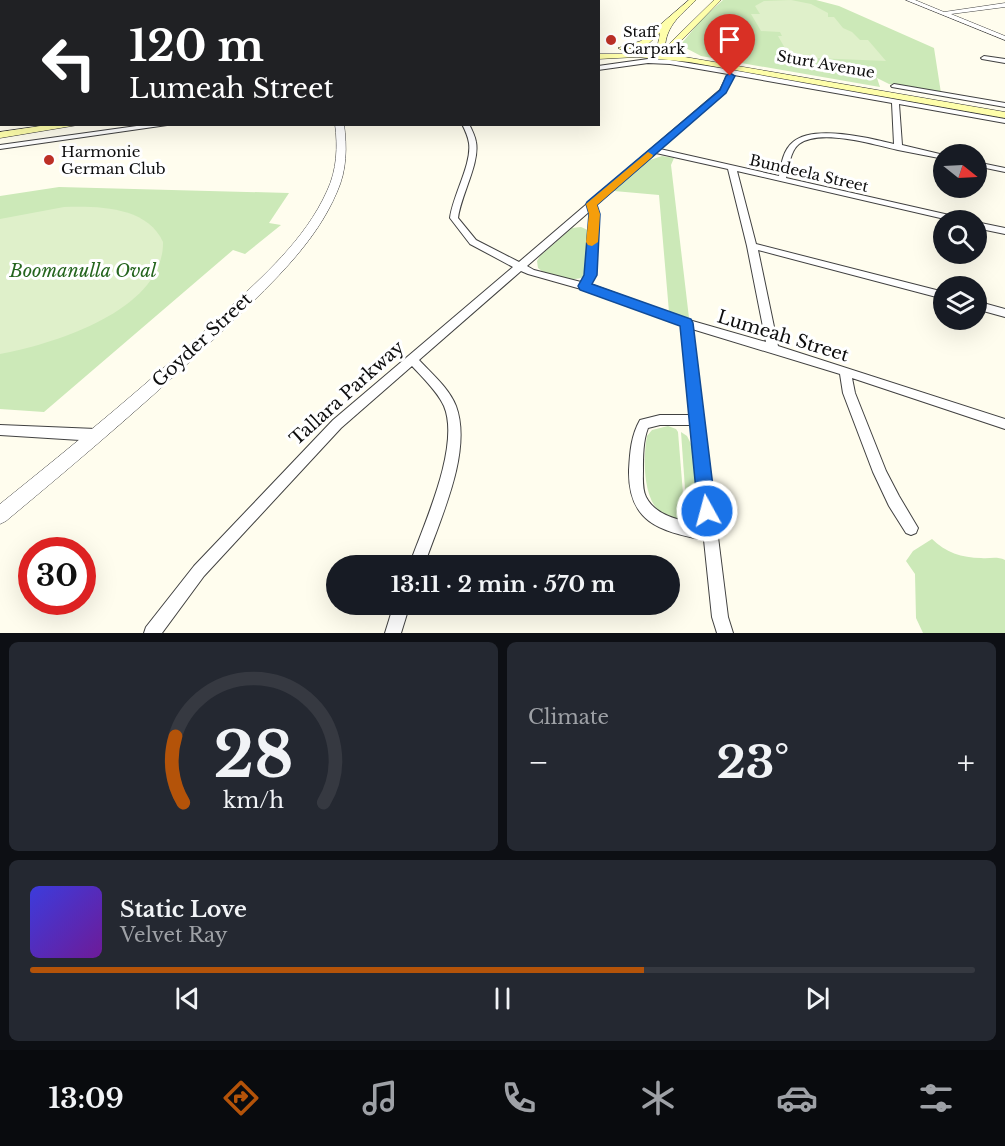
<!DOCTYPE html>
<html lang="en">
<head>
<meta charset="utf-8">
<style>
  :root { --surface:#171b24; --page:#242831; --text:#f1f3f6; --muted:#9ea1a6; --line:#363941; --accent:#b45309 }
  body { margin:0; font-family:"Libre Baskerville",serif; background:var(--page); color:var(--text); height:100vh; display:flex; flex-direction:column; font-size:22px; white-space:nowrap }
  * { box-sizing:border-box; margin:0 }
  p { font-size:20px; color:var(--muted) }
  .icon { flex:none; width:33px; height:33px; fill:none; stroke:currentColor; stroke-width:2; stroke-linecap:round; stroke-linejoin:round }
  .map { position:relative; height:633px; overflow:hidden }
  .drawer { display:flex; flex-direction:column; gap:9px; padding:9px; background:#0d0f14; flex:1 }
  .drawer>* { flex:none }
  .guide { position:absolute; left:0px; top:0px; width:600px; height:126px; box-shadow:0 6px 24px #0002; background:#202124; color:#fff; overflow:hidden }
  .needle { width:39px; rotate:108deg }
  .tools { position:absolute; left:933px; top:144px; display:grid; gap:12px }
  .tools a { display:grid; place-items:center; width:54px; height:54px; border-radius:50%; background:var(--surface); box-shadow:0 6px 24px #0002; font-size:30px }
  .speed { position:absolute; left:18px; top:537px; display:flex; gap:12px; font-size:30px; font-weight:700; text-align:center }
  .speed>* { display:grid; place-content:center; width:78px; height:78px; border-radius:50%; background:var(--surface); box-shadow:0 6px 24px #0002; line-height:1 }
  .speed .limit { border:9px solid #d22; background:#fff; color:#111 }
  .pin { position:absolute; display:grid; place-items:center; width:51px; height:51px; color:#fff; margin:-62px -26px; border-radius:50% 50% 50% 0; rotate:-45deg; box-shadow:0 0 6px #0007 }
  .pin .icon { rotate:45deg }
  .me { position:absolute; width:66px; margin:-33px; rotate:353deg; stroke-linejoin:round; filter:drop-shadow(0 0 4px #0008) }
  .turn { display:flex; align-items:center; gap:21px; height:126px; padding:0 30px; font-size:27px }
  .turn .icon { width:78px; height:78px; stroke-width:2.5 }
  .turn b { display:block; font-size:42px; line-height:51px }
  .big { font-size:45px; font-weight:700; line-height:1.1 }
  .drawer .widget { flex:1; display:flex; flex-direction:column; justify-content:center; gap:9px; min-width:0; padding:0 21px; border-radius:9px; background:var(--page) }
  .drawer .dial { align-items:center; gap:0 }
  .dial svg { height:156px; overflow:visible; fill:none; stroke:var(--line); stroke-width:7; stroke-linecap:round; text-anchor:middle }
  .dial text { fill:var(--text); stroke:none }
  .song { display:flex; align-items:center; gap:18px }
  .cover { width:72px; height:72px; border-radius:9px; background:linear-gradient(135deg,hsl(240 70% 55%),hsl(280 70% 35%)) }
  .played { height:6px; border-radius:3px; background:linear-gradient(90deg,var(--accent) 65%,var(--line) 65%) }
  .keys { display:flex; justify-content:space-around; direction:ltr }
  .heat { display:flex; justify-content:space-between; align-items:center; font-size:33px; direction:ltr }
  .drawer .tiles { flex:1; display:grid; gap:9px; grid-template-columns:1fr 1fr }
  .widget:last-child { grid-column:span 2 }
  .trip { position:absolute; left:326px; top:555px; width:354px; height:60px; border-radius:30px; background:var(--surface); box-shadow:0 6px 24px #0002; font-weight:700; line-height:60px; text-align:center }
  .tab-bar { display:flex; height:96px; justify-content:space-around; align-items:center; background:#090b0e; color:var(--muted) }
  .tab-bar .icon { width:42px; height:42px }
  .tab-bar .active { color:var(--accent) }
  .tab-bar b { font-size:27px; color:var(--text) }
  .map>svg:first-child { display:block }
  .green { fill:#cce9b8 }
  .pitch { fill:#dff0ca }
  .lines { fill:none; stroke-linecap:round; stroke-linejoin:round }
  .minor-casing { stroke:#414141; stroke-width:2 }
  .tertiary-casing { stroke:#414141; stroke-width:1 }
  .secondary-casing { stroke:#303030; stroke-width:1 }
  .minor { fill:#fff; fill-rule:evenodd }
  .tertiary { fill:#fff; fill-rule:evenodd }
  .secondary { fill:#fefeaa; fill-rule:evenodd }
  .route { fill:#1a73e8; stroke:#114b97; stroke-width:1.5 }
  .slow { fill:#f59e0b }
  .poi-dot { fill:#bd3026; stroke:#fff; stroke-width:2 }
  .labels { text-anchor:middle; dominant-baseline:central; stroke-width:6; stroke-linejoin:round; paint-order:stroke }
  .far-poi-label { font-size:15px; fill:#0e0e0e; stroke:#fff; text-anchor:start }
  .far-street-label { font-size:15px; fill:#0e0e0e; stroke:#fff }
  .park-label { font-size:18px; font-style:italic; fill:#25651e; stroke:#fff }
  .street-label { font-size:18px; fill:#0e0e0e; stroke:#fff }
</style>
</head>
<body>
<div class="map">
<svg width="1005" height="633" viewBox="0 0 1005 633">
  <rect width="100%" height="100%" fill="#fffdee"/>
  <!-- green -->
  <g class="green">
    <path d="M0,0h133l-131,2 -2,120z"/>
    <path d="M723,0h93l23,6 95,42 7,45 -52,-9 -12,-6 3,9 -179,-31 -19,-10v-3l19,-23z"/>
    <path d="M662,156l12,2 -3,7 18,153 -20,-6 -10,-117 -45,-4 36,-31z"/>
    <path d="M59,187l230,6 -20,30 12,2 -36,29 -12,-4 -189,162 -44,-3v-213z"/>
    <path d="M581,227l9,4 -4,45c-14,7 -36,2 -48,-8l-1,-7 3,-5 32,-28z"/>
    <path d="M668,426l8,3 2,3 7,86c-43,8 -43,-54 -38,-82l5,-6z"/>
    <path d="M681,432l6,4 5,10 6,54 -2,10 -9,7z"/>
    <path d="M932,539c13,13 30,19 49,19 9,1 15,-2 24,2v73h-82l-7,-15 -1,-44 -9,-13 7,-10z"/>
  </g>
  <!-- pitch -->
  <g class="pitch">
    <path d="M791,0l20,4 17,9v4h6l9,11 9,4 8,8h8l18,21 -96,-4 -12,-21h4l-2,-4 -19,-1 -10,-17h9l-5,-8 9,-5z"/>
    <path d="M64,207c33,-1 83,-1 99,35 1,68 -109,102 -163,112v-135z"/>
  </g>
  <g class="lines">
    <!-- minor casing -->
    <g class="minor-casing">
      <g id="minor">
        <rect x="387" y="0" width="4" height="2"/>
        <path d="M460,0h13l-19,2z"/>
        <path d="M984,56l21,3v4l-23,-4 -1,-1z"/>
        <path d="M648,59l22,1 62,10 273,49v4l-106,-19 3,41 42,10v4c-15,-3 -31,-6 -46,-9 -23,-5 -77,-22 -99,-6 -9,7 -10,23 -13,34l172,39 4,3h-13l-212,-49 19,73 188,48v7l-186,-49 20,96 227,73v10l-153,-51 3,15 31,78 13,25 19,32 -2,5 -5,2 -5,-2 -17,-27 -16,-34 -30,-79 -3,-19 -148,-45 36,288 5,16h-16l-5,-16 -8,-77c-45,-9 -76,-18 -75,-70 1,-18 2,-34 11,-50l20,-5h30l-9,-90 -100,-36 -53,-15 -7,-3 -102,89c13,14 30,28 37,46 17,46 -17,115 -32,160h-15c14,-40 52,-120 35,-160 -7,-15 -21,-28 -32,-40l-71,62 -137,148 -42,57h-18l2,-6 48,-61 139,-146 180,-153 -43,-23 -20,-26c3,-23 22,-54 19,-75 -1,-7 -4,-13 -7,-19h7c3,6 6,12 7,18 4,21 -15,53 -18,76l18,22 43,22 201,-172 8,-16 -58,-10 -22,-1 -50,7v-4zM734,75l158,28 2,41c-24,-6 -81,-20 -101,-2 -10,8 -12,23 -14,34l-119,-27 65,-57zM656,153l72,16 19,77 19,96 -77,-22 -99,-36 5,-9 4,-61 -3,-9zM590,211l1,3 -6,61 -4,7 -47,-12 -7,-4zM660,425h32l10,100c-19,-4 -46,-8 -56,-28 -4,-8 -3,-19 -3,-27 0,-14 0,-29 5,-42z"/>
        <path d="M894,84l111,19v4l-113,-20 -1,-1z"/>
        <path d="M151,124h23l-174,25v-4z"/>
        <path d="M976,162l29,6v4l-29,-6z"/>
        <path d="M976,222l29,6v6l-29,-6z"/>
        <path d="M976,301l29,8v8l-29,-8z"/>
        <path d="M0,425l96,4 4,2 2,4 -2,4 -4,2 -96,-6z"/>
        <path d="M394,604h16l-9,29h-16z"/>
      </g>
    </g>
    <!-- tertiary casing -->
    <g class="tertiary-casing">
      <g id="tertiary">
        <rect x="309" y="0" width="6" height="2"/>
        <path d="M906,0h9l29,12 61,-9v4l-54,7 54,22v4z"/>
        <path d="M335,124h9c3,23 3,46 -7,68 -21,50 -63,89 -102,127 -73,71 -151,137 -229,202l-6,3v-20c77,-62 153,-124 225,-192 38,-36 80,-72 102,-121 10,-21 11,-44 8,-67z"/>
      </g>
    </g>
    <!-- secondary casing -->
    <g class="secondary-casing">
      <g id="secondary">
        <path d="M689,0h7c-15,15 -30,25 -31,48l49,-48h7l-50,51 8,5 326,56v6l-316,-56 -52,-5 -39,2v-5h58l4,-3 -3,-2 3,-16 -13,12 -25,5 -4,-2 23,-7z"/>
        <path d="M54,124h30l-84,14v-6z"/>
      </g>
    </g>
    <!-- minor -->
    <use href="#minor" class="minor"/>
    <!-- tertiary -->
    <use href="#tertiary" class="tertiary"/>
    <!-- secondary -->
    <use href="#secondary" class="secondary"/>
  </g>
  <!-- route -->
  <path class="route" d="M730,73l5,3 -9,17 -129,112 3,9 -3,61 -5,9 99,35 2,4 23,188 -2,6 -7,3 -6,-3 -3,-6 -18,-185 -100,-36 -2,-4 6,-11 5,-61 -3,-10 1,-2 133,-112 6,-14z"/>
  <!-- slow -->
  <path class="slow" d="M648,152l5,3 -1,2 -55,48 3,9 -2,28 -6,4 -4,-1 -2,-3 3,-28 -3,-10z"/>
  <!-- markers -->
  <g class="poi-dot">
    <circle cx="611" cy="40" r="6"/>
    <circle cx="49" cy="160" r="6"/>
  </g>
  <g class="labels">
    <!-- far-poi labels -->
    <g class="far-poi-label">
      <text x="623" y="31">Staff<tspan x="623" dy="17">Carpark</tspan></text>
      <text x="61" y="151">Harmonie<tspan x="61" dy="17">German Club</tspan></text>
    </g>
    <!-- far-street labels -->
    <g class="far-street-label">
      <text transform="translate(826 64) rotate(10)">Sturt Avenue</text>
      <text transform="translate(809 173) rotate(13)">Bundeela Street</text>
    </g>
    <!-- park labels -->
    <g class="park-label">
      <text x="83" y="271">Boomanulla Oval</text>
    </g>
    <!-- street labels -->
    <g class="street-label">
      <text transform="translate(783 336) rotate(17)">Lumeah Street</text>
      <text transform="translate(202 340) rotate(-43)">Goyder Street</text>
      <text transform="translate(347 393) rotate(-42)">Tallara Parkway</text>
    </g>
  </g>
</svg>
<div class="tools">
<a><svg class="needle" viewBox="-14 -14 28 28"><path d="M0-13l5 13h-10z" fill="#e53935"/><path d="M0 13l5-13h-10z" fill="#9ea1a6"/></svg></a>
<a><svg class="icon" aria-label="search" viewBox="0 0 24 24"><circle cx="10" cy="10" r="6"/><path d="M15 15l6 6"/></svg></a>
<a><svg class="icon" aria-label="layers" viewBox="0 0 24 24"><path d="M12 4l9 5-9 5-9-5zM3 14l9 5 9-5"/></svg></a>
</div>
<div class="speed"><div class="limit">30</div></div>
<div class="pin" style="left:730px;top:76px;background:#d93025"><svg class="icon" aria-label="arrive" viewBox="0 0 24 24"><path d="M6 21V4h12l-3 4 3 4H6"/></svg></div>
<svg class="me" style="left:707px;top:511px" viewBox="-20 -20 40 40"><circle r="17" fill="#1a73e8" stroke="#fff" stroke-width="3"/><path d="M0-11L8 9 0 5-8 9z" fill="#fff"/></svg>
<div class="trip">13:11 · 2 min · 570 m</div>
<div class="guide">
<div class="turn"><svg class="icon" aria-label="left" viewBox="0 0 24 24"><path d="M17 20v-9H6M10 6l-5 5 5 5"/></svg><div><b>120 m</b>Lumeah Street</div></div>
</div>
</div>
<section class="drawer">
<div class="tiles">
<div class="widget dial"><svg viewBox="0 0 100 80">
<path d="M14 69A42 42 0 1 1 86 69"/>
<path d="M14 69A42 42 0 0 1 10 35" stroke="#b45309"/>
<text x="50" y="56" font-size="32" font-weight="700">28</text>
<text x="50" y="72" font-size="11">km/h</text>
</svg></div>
<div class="widget"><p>Climate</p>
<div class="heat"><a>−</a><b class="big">23°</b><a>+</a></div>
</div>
<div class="widget">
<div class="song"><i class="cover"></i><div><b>Static Love</b><p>Velvet Ray</p></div></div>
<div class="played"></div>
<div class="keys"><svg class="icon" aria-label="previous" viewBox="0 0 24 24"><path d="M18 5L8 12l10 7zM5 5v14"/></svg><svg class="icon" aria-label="pause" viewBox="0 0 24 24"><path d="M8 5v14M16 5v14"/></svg><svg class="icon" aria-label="next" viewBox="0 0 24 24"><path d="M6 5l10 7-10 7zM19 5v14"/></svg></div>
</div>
</div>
</section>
<nav class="tab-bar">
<b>13:09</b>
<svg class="icon active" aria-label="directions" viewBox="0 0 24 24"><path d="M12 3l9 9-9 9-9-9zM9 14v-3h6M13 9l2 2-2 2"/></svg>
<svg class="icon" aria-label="music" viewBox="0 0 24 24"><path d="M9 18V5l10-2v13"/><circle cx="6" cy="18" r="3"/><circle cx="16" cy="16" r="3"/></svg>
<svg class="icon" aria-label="phone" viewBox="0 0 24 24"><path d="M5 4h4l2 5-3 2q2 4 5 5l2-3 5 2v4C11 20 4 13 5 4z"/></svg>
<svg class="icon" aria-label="climate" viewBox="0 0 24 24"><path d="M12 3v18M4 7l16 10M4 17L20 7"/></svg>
<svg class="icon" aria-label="car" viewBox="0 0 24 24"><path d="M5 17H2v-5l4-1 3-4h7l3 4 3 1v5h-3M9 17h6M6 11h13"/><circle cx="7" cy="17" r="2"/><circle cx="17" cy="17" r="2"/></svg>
<svg class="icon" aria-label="filters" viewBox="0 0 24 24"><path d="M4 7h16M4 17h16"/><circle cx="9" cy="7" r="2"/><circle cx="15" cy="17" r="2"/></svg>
</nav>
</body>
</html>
